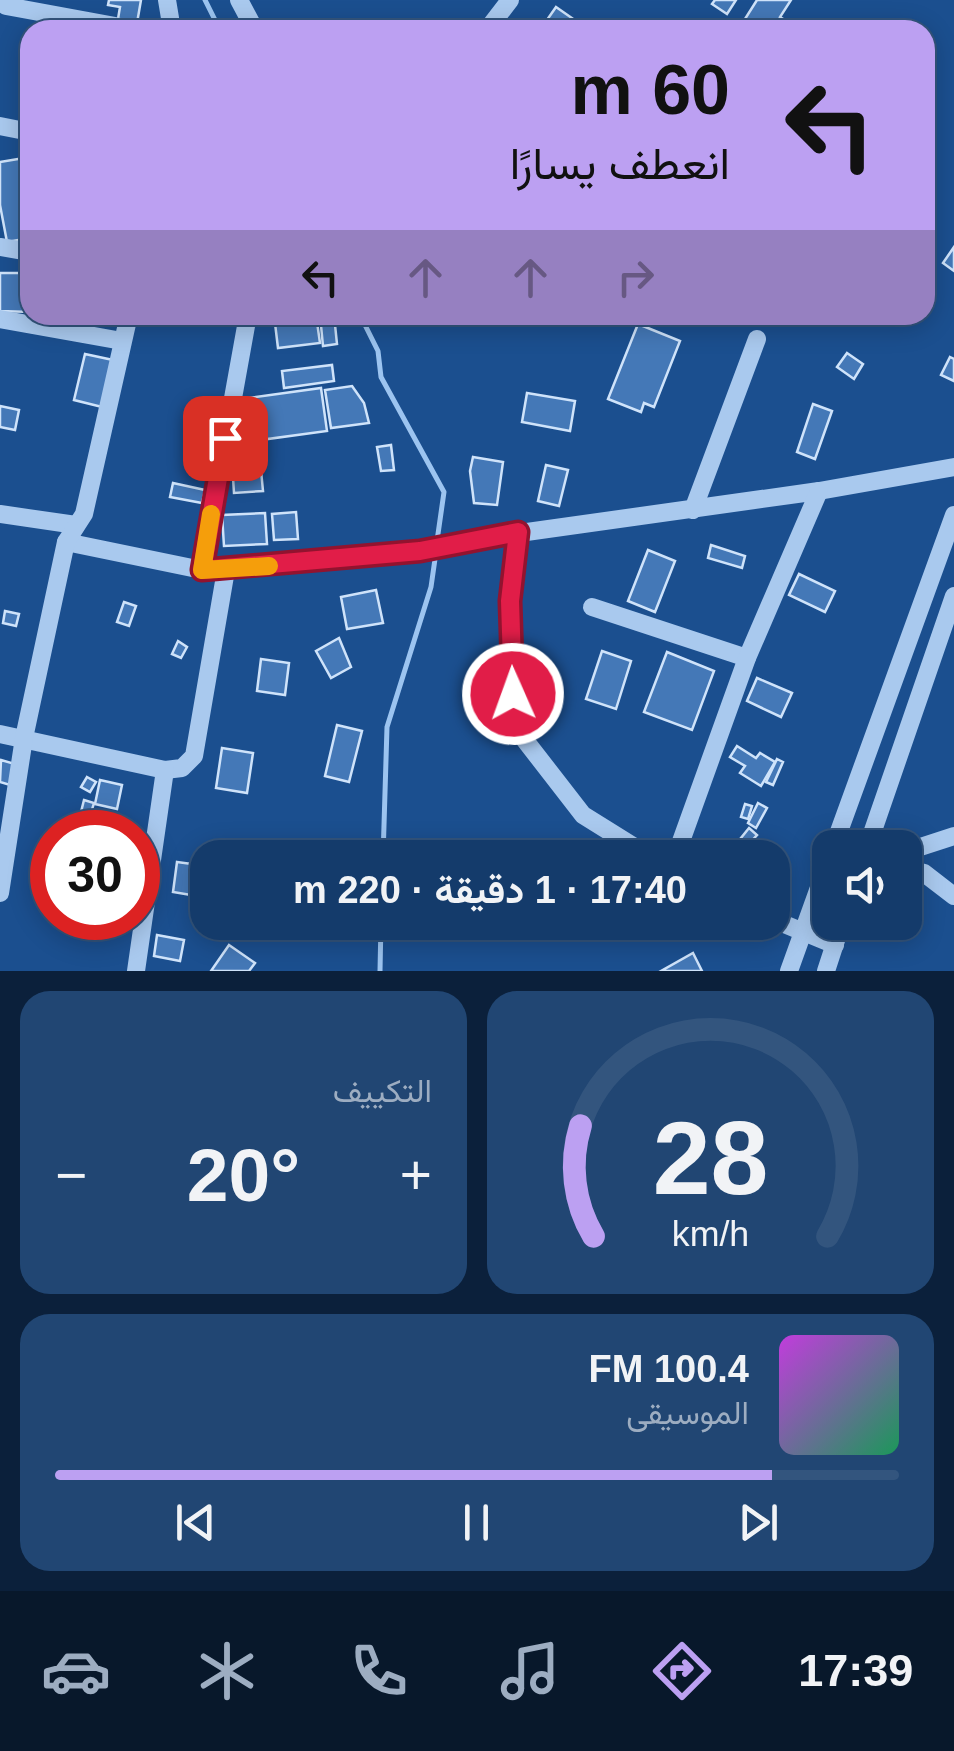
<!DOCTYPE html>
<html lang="ar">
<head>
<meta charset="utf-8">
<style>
  :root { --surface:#143b6b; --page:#214673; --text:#f1f3f6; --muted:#9dadc1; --line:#33557e; --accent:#bca0f2 }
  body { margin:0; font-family:Arial,Vazirmatn,sans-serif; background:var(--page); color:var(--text); direction:rtl; height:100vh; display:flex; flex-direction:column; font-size:38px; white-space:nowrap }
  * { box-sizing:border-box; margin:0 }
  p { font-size:32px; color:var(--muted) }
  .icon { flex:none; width:55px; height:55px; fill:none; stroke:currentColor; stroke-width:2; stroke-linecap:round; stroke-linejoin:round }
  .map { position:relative; height:971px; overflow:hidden; direction:ltr }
  .side { display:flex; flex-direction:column; gap:20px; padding:20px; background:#0b203b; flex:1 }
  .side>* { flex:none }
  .guide { position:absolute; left:20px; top:20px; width:915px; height:305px; border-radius:30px; box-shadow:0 5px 25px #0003,0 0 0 2px var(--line); direction:rtl; background:#bca0f2; color:#111; overflow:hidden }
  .fabs { position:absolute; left:812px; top:830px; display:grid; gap:20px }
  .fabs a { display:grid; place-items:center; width:110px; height:110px; border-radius:20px; background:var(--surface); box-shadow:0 5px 25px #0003,0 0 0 2px var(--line); font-size:50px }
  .speed { position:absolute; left:30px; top:810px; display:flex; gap:20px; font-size:50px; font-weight:700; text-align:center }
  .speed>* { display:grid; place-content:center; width:130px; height:130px; border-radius:50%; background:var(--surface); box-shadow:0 5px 25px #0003,0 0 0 2px var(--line); line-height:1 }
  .speed .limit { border:15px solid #d22; background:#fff; color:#111 }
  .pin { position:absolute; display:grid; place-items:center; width:85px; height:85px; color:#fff; margin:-42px; border-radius:20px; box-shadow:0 5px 15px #0006 }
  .me { position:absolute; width:110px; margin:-55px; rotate:358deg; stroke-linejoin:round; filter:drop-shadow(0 0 8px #0008) }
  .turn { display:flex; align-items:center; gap:35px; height:210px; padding:0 40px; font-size:45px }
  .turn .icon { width:130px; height:130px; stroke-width:2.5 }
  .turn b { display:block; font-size:70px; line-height:85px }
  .lanes { display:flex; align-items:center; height:95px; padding:0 40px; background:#0003; justify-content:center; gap:50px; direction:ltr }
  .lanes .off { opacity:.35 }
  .big { font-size:75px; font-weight:700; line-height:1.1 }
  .side .card { flex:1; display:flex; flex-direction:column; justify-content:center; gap:15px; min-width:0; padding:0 35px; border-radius:30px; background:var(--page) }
  .side .dial { align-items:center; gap:0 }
  .dial svg { height:260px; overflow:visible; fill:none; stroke:var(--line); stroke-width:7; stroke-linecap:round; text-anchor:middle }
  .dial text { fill:var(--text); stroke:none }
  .song { display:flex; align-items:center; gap:30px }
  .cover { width:120px; height:120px; border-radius:15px; background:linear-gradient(135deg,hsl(290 70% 55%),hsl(150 70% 35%)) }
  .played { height:10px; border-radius:5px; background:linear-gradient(90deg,var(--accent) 85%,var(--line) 85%) }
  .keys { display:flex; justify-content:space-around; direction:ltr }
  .heat { display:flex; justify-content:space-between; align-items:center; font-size:55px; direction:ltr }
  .side .tiles { flex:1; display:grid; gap:20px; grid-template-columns:1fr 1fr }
  .card:last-child { grid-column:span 2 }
  .trip { position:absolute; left:190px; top:840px; width:600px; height:100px; border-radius:30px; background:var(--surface); box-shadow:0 5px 25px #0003,0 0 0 2px var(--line); font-weight:700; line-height:100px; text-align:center; direction:rtl }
  .tabs { display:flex; height:160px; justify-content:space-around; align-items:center; background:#08182b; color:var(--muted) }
  .tabs .icon { width:70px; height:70px }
  .tabs .on { color:var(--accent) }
  .tabs b { font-size:45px; color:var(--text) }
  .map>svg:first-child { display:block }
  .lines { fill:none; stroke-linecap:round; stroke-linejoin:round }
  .stream { stroke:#9cc4f0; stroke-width:5 }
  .building { fill:#4478b7; stroke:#cfe3fa; stroke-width:2.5 }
  .minor { stroke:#a9c9ee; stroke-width:18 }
  .route-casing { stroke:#92132f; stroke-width:25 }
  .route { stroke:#e11d48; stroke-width:18 }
  .slow { stroke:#f59e0b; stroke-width:18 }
</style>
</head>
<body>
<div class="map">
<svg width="954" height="971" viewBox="0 0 954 971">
  <rect width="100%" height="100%" fill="#1b4f8f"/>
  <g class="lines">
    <!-- stream -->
    <g class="stream">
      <path d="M205,0l15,30"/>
      <path d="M360,315l18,36 3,26 63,115 -7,49"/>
      <path d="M383,858l4,-131 44,-140 5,-35"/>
      <path d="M380,971l1,-49"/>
    </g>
  </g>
  <!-- building -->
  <g class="building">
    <path d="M109,0h32l-5,29 -19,-4 3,-18 -12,-2z"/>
    <path d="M715,0h21l-9,14 -15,-10z"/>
    <path d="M757,0h34l-11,17 21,13h-63z"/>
    <path d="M556,7l33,23h-49z"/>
    <path d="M30,157v81l-23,4 -7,-37v-43z"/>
    <path d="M954,247v24l-11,-8z"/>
    <path d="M26,269h4v43l-30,-1v-38h27z"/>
    <path d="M90,315h23l-4,8z"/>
    <path d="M274,315h42l4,28 -42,5z"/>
    <path d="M320,315h14l3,29 -14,2z"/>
    <path d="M638,324l42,17 -26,66 -10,-4 -3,9 -33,-13z"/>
    <path d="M847,353l16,11 -9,15 -17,-12z"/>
    <path d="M85,354l28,6 -11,47 -28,-7z"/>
    <path d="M950,357l4,2v22l-13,-6z"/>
    <path d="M332,365l2,16 -50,7 -2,-17z"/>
    <path d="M352,386l12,17 5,20 -38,5 -6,-38z"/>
    <path d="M321,388l6,43 -74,10 -4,-43z"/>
    <path d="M527,393l48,8 -5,30 -48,-9z"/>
    <path d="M813,404l19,7 -17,48 -18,-7z"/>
    <path d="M0,406l19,4 -4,20 -15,-3z"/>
    <path d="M391,445l3,25 -13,1 -4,-24z"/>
    <path d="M473,457l30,5 -6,43 -23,-2 -4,-32z"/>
    <path d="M260,460l3,31 -29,2 -2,-31z"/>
    <path d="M546,465l22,5 -9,36 -21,-5z"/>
    <path d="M173,483l32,7 -3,13 -32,-6z"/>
    <path d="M296,512l2,27 -24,1 -2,-26z"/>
    <path d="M265,513l2,31 -43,2 -2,-31z"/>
    <path d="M711,545l34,11 -3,12 -34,-10z"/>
    <path d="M648,550l27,11 -20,51 -27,-11z"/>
    <path d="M799,574l36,17 -10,21 -36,-17z"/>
    <path d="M376,590l7,33 -36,6 -6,-32z"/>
    <path d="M124,602l12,4 -7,20 -12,-4z"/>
    <path d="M5,611l14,3 -3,12 -13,-3z"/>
    <path d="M339,638l12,29 -20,11 -15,-27z"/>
    <path d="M178,641l9,6 -6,11 -9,-4z"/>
    <path d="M602,651l29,10 -15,48 -30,-10z"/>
    <path d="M667,652l47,19 -22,59 -48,-18z"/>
    <path d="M261,659l28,4 -4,32 -28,-4z"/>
    <path d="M757,678l35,15 -11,24 -34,-16z"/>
    <path d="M337,725l25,6 -13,51 -24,-6z"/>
    <path d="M737,746l19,12 4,-5 15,9 -14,24 -21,-13 5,-7 -15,-9z"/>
    <path d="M222,748l31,5 -6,40 -31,-5z"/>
    <path d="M777,759l6,3 -10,23 -7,-3z"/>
    <path d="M1,760l14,4 -5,21 -10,-3z"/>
    <path d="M87,777l9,5 -6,10 -9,-5z"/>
    <path d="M100,780l22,5 -5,24 -22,-5z"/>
    <path d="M84,800l10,3 -5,16 -9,-3z"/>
    <path d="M758,803l9,5 -11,20 -8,-5z"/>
    <path d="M745,804l7,2 -4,13 -7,-2z"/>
    <path d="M749,828l8,7 -9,10 -7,-7z"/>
    <path d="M177,862l30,4 -4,31 -30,-5z"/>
    <path d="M529,922h41l-2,11z"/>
    <path d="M157,935l27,5 -4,21 -26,-5z"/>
    <path d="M229,945l26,18 -6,8h-38z"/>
    <path d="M693,953l9,18h-41z"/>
  </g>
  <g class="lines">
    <!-- minor -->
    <g class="minor">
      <path d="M1,0l5,6 131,24"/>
      <path d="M167,0l5,30"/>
      <path d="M239,0l16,30"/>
      <path d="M487,30l23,-30"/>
      <path d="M0,126l30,6"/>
      <path d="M0,247l30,5"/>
      <path d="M0,319l122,22"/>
      <path d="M693,510l64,-171"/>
      <path d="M0,514l76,11"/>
      <path d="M519,532l-9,69 4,125 69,89 69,43"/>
      <path d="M66,542l136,28h24l194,-19 35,-9 364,-51 135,-24"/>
      <path d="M202,570l46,-255"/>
      <path d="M592,607l155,51"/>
      <path d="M0,734l165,36 17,-2 12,-12 32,-186"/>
      <path d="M833,848l121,-333"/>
      <path d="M867,848l87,-252"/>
      <path d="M905,852l49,-16"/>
      <path d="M675,858l72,-200 72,-167"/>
      <path d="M905,868l19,5 30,23"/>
      <path d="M0,893l24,-155 42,-196 18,-28 45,-199"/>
      <path d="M772,919l63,26"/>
      <path d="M136,971l29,-201"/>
      <path d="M789,971l41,-114"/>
      <path d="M826,971l16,-49"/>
    </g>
  </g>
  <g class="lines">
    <!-- route casing -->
    <g class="route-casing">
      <path id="route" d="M225,438l-23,132 218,-19 98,-19 -8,69 3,93"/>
    </g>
    <!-- route -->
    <use href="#route" class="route"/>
    <!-- slow -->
    <path class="slow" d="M211,514l-9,56 67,-4"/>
  </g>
</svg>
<div class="fabs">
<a><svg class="icon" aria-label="sound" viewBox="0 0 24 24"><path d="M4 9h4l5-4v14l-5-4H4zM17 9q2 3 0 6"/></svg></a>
</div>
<div class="speed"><div class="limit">30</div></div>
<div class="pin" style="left:225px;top:438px;background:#d93025"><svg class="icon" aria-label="arrive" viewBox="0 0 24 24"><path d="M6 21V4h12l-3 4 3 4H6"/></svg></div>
<svg class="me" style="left:513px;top:694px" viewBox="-20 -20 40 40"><circle r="17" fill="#e11d48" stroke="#fff" stroke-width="3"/><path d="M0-11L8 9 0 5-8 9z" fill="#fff"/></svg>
<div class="trip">17:40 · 1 دقيقة · 220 m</div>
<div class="guide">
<div class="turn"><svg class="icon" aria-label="left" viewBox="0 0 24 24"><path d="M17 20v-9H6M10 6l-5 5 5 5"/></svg><div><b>60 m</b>انعطف يسارًا</div></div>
<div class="lanes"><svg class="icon" aria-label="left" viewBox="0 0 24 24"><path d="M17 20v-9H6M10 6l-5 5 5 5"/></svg><svg class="icon off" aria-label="ahead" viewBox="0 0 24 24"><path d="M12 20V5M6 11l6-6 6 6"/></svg><svg class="icon off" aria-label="ahead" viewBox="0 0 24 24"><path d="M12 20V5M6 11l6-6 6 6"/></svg><svg class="icon off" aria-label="right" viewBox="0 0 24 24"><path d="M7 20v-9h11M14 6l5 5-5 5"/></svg></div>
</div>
</div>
<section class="side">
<div class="tiles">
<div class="card dial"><svg viewBox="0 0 100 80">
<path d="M14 69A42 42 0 1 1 86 69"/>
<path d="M14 69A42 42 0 0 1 10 35" stroke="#bca0f2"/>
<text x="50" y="56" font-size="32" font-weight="700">28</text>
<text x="50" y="72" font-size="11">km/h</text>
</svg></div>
<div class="card"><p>التكييف</p>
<div class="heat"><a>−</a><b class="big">20°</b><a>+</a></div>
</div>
<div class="card">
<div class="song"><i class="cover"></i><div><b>100.4 FM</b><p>الموسيقى</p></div></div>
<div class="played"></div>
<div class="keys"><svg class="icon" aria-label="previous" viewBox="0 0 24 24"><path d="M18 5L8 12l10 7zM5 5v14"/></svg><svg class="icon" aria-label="pause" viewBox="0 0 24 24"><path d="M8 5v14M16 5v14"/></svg><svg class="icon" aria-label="next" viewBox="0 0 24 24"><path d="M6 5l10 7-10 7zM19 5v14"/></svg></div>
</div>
</div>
</section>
<nav class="tabs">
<b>17:39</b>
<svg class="icon on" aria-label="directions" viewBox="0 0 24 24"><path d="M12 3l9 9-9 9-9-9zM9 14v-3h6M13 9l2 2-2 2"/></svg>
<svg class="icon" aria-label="music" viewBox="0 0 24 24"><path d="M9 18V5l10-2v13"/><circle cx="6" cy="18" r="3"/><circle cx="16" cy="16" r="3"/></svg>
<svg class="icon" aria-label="phone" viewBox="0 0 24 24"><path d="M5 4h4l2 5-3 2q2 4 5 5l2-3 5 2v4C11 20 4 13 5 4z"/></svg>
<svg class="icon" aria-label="climate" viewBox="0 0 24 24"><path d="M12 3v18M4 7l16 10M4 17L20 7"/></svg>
<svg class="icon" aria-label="car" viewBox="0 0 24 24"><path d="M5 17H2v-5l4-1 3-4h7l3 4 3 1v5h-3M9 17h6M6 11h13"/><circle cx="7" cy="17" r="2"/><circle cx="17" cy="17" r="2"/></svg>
</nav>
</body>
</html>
